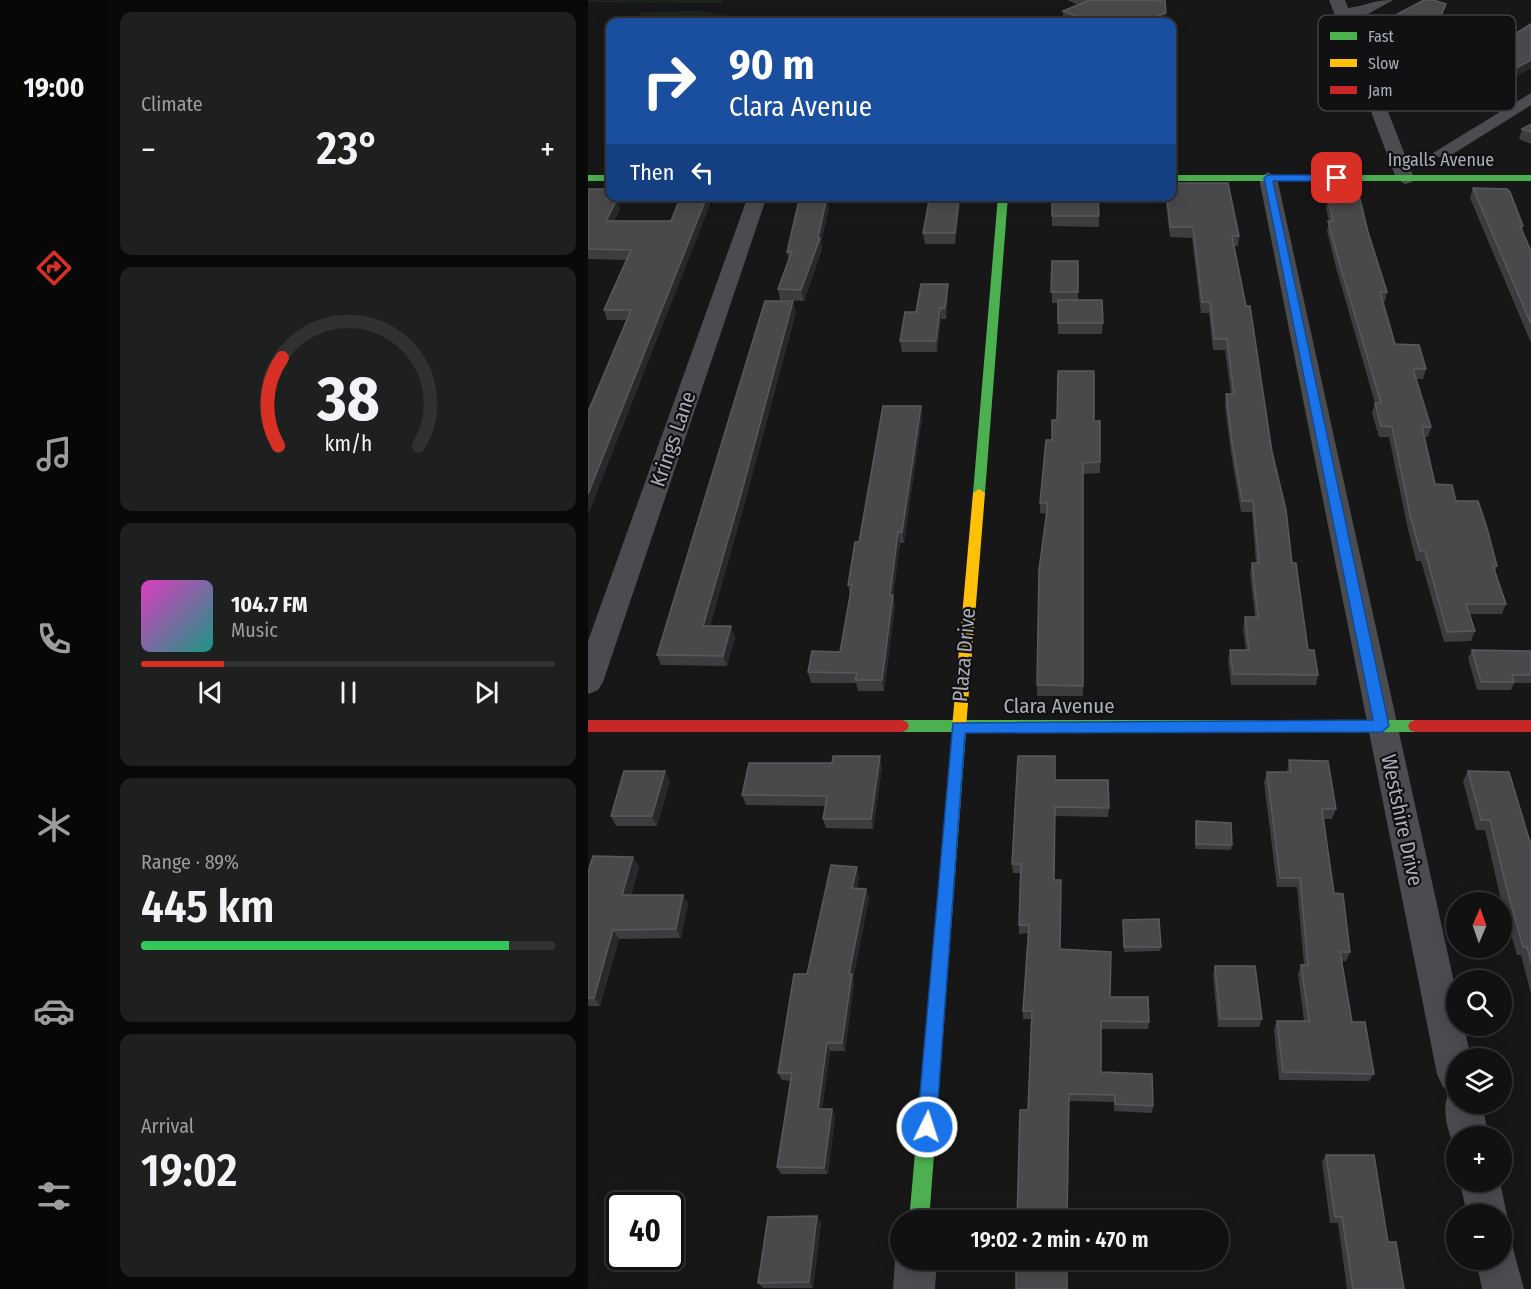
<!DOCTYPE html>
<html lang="en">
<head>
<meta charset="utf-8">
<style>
  :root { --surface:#111; --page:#1e1f1f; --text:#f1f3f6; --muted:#9c9d9f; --line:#303131; --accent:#d93025 }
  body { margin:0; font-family:"Fira Sans Condensed",sans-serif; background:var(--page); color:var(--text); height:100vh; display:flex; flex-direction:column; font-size:22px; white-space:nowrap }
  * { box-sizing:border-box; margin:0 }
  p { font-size:20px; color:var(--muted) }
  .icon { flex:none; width:33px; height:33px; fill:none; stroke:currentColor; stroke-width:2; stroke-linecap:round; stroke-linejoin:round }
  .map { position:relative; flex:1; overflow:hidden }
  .sheet { display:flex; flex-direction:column; gap:12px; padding:12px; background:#090909; width:480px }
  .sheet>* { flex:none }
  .banner { position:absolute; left:18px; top:18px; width:570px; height:183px; border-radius:12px; box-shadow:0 3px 15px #0003,0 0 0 2px var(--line); background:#1a4fa0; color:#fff; overflow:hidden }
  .needle { width:39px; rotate:2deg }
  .controls { position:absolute; left:858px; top:892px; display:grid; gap:12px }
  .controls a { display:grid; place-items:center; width:66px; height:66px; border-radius:50%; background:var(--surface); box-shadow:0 3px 15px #0003,0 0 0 2px var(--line); font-size:30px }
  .speed { position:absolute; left:18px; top:1192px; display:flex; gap:12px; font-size:30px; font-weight:700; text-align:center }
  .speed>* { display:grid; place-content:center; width:78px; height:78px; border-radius:50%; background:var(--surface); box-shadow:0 3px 15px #0003,0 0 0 2px var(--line); line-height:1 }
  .speed .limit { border:3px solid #111; border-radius:9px; background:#fff; color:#111 }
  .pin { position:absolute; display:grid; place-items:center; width:51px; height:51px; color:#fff; margin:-26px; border-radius:12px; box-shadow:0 3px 9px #0006 }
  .me { position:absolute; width:66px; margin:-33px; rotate:4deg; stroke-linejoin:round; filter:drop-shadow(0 0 4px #0008) }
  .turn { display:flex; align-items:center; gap:21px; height:126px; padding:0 24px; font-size:27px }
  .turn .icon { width:78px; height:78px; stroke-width:2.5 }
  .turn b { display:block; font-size:42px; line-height:51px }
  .then { display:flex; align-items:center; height:57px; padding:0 24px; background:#0003; gap:12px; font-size:22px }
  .big { font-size:45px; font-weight:600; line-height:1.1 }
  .sheet .card { flex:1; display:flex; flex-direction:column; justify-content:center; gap:9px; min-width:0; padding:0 21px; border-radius:12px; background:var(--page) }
  .sheet .dial { align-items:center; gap:0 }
  .dial svg { height:156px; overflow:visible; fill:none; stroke:var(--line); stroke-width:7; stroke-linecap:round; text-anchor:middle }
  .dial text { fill:var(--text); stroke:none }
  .song { display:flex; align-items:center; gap:18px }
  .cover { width:72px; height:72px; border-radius:9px; background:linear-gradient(135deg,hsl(310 70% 55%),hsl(170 70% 35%)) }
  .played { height:6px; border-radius:3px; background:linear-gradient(90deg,var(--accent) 20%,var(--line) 20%) }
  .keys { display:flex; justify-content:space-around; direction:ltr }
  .heat { display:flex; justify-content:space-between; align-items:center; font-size:33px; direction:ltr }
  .charge { height:9px; border-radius:4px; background:linear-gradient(90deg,#34c759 89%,var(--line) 0) }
  .trip { position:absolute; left:302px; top:1210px; width:339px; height:60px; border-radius:30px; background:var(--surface); box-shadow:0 3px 15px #0003,0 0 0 2px var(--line); font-weight:600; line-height:60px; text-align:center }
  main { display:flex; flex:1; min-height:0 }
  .menu { display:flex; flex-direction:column; width:108px; justify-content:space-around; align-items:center; background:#070707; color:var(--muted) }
  .menu .icon { width:42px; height:42px }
  .menu .current { color:var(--accent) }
  .menu b { font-size:27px; color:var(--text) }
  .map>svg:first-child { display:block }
  .green { fill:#1d241e }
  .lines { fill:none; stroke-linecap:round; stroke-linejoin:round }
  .street { fill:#4b4c50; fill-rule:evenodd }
  .fast { fill:#4caf50; fill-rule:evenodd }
  .slow { fill:#ffc107; fill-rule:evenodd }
  .jam { fill:#c62828; fill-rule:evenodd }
  .wall { fill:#3d3d3f }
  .shaded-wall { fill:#29292a }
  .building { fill:#49494c; stroke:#58595d; stroke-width:1.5 }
  .route { fill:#1a73e8; stroke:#114b97; stroke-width:1.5 }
  .labels { text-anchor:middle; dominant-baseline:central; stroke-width:4.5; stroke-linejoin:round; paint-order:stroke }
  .far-street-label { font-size:18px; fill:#a8adb8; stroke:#111113 }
  .street-label { font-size:21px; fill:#a8adb8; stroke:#111113 }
  .key { fill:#111113; stroke:#3e4045; stroke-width:1.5 }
  .key-label { font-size:16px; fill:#a8adb8 }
</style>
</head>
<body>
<main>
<nav class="menu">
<b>19:00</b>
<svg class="icon current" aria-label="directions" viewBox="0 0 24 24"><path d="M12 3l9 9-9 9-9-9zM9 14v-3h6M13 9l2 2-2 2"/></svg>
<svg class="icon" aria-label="music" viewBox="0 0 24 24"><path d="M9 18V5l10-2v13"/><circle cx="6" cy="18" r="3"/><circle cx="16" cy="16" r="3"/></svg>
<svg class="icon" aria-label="phone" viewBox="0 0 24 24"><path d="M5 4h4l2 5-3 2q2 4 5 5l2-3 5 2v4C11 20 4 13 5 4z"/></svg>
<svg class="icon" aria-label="climate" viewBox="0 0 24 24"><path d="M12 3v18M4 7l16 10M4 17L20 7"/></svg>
<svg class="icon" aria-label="car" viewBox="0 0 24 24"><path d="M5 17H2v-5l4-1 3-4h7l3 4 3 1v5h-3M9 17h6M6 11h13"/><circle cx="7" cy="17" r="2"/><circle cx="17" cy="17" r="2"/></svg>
<svg class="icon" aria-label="filters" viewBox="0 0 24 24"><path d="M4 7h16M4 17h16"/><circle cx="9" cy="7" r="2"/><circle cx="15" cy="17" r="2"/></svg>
</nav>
<section class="sheet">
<div class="card"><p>Climate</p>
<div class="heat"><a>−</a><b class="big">23°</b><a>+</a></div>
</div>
<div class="card dial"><svg viewBox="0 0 100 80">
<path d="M14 69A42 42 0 1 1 86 69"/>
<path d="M14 69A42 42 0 0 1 16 24" stroke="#d93025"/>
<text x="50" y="56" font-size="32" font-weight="700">38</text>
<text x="50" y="72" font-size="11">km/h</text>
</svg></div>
<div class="card">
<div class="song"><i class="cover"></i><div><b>104.7 FM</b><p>Music</p></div></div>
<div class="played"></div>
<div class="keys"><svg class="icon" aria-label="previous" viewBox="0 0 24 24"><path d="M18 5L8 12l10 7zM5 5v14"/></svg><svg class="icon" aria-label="pause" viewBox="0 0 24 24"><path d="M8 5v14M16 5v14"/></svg><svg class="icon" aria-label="next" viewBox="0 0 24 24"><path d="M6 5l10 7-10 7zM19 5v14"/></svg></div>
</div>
<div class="card"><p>Range · 89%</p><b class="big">445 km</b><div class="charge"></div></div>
<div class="card"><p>Arrival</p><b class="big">19:02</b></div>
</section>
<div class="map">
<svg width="943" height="1289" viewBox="0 0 943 1289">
  <rect width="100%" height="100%" fill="#171717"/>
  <!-- green -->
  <g class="green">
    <path d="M0,0h135l-2,3 -133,-1z"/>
    <path d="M111,11l58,9 5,2h-126l5,-10z"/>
  </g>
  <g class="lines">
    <!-- street -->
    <g class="street">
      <path d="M741,0h16l3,8c17,-2 25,-8 45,-8l-25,14 -17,3 63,161 -2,4 -7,2 -9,-6z"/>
      <path d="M943,93v12l-83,52h-12l-3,-4z"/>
      <path d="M680,172l9,6 179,813v35h8l7,33h-15v45h26l7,33h-33v14c-8,-19 -16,-42 -6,-61l-7,-3 -6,-13 -178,-896z"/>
      <path d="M160,196h19l-164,486 -5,8 -10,4v-53z"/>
      <path d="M872,1182h40l7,33 -5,14v-14h-35z"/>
      <path d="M914,1241l10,4 12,44h-42l-6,-29h26z"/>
      <path d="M312,1249v11h37l-2,29h-42l2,-29z"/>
    </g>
    <!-- fast -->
    <g class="fast">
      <rect x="0" y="175" width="22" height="6"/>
      <rect x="584" y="175" width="359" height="6"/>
      <path d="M410,196h10l-23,297 -6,4 -6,-4z"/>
      <path d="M314,720h513l5,2 2,4 -2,4 -5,2h-449l-37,489h-20l43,-489h-50l-5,-2 -2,-4 2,-4z"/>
    </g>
    <!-- slow -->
    <path class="slow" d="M391,489l6,4 -19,235 -2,4 -5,2 -5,-2 -2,-4 21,-235z"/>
    <!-- jam -->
    <g class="jam">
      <path d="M0,720h314l5,2 2,4 -2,4 -5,2h-314z"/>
      <path d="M827,720h116v12h-116l-5,-2 -2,-4 2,-4z"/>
    </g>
  </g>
  <!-- wall -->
  <g class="wall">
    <path d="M479,0h98v22h-102v-11l15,-6z"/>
    <path d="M858,4l-3,10 -14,30 -45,-14 2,-10z"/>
    <path d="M943,24v44l-62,35 -26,-10 2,-9 57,-33h-2l3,-10z"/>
    <path d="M943,124v20l-12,-5 3,-10z"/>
    <path d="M885,188l50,38 -1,5 9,20v92l-61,-145z"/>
    <path d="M0,189l22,7h5l5,13 -6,12h57l10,-25h27l2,9 -83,115h-20l-3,-10 22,-50 -38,-1z"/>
    <path d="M342,196h31l-6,48h-30l-2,-11z"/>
    <path d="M464,196l47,20v11l-47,-1z"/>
    <path d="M577,196h7l67,40 -1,10h-4l74,404 10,25 -2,10h-85l-3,-25 2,-10h16l-3,-22 2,-11h10l-5,-44 2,-10h4l-4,-51h-11l-10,-59 -6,-48 1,-11h5l-6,-44h-12l-4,-37h-8l-9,-75 -22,-1z"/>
    <path d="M740,198l40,34 19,60 -2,10h-2l12,42 31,25 -3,10h-7l15,48 -3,10h-4l11,47 21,17 41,65 -2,5 11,33 -4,10h-32l5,17 -4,10 -27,1 -23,-81h-5l-9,-36 -18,-88h-10l-7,-24 3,-10 -40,-139 -8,-33 2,-10 -3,-13z"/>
    <path d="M241,207l-8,36 1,6 -18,52 -24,-1 -2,-11 11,-29 -2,-8z"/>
    <path d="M464,261h26v39l25,23 -1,11h-44v-31h-6z"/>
    <path d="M360,295l-2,24h-5l-4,33h-35l-2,-11 16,-29z"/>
    <path d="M208,312l-53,197 -33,117 25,11 -8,29 -66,-1 -4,-10z"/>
    <path d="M333,406l1,11 -18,126h-4l-7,52 2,11 -11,85h-26l-2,-8h-45l-3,-11 32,-20 10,-56 -2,-11z"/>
    <path d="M506,421l6,41v11l-17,1v222h-46v-11l10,-171 -7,-1v-10l12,-63z"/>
    <path d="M884,650l59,1v32h-17l-3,7h-34l-9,-32z"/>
    <path d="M701,760l47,49 -4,10h-9l11,74 16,59 -4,9h-4l10,61 22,52 -5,7 -90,-1 -5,-51 3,-8h27l-6,-47 3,-9h3l-7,-78h-20l-13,-105 3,-10h20z"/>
    <path d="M294,767l-9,62 -47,-1 -3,-9 2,-13 -79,-1 -4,-10z"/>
    <path d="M880,771l62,71h1v152l-10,-39h-4l-17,-59 -15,-66h-9l-13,-49z"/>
    <path d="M467,780l54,28 -1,9 -53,-1 -1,64 6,69 50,48 39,25 -1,7h-47v43l52,34 -1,7 -38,-2v-9l-45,-1 -41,9 3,-91h-8v-8l5,-78 -9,1 1,-61h-7l-1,-9z"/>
    <path d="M82,781l-13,45h-41l-5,-10z"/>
    <path d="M608,821l36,24 -1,5 -36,-1v-23z"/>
    <path d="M45,857l6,10 -8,28h52l5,9 -7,34 -62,1 -19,67h-12v-134z"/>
    <path d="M271,876l-2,12 9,1 3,9 -16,81 1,4 -9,68h-15l-8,58 13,7 -7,58h-47l-4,-7 13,-86 -8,-1 -4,-7 29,-99z"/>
    <path d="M535,920l38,27 -1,4 -36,1z"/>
    <path d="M627,966l47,53 -3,8h-41l-5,-52z"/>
    <path d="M738,1155l62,87 16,47h-57l-9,-66h-8l-8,-61z"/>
    <path d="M229,1216l4,7 -8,65h-50l-5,-5z"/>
  </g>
  <!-- shaded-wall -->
  <g class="shaded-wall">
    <path d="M858,4l-3,10 -14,30 3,-9z"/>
    <path d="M578,13l-1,9h-25z"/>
    <path d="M943,60v8l-62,35 2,-10z"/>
    <path d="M22,193v3h5l1,3 -5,10 -4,-10z"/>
    <path d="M119,196h1l2,9 -122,310v-21z"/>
    <path d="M239,196l2,11 -8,36 1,6 -18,52 -3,-11 17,-52z"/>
    <path d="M371,196h2l-6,48v-11z"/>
    <path d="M29,199l3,10 -11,22 -3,-10z"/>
    <path d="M360,284v11l-2,24 -1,-11z"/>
    <path d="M205,301l3,11 -53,197 -36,127 -4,-10z"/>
    <path d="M352,308l1,11 -4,33 -1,-11z"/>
    <path d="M333,406l1,11 -18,126 -2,-11z"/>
    <path d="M310,532l2,11 -9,63 -1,-11z"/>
    <path d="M305,595l2,11 -11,85 -2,-11z"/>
    <path d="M143,626l4,11 -8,29 -4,-10z"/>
    <path d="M292,756l2,11 -9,62 -2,-10z"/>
    <path d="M77,771l5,10 -13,45 -5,-10z"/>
    <path d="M45,857l6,10 -11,37 -6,-9z"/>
    <path d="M269,867l2,9 -4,21 -3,-9z"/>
    <path d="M278,889l3,9 -16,81 1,4 -9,68 -3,-8 7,-69z"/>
    <path d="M95,895l5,9 -7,34 -5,-9z"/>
    <path d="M25,930l6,9 -19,67 -6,-8z"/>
    <path d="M239,1043l3,8 -9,65 -3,-7z"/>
    <path d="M244,1109l3,7 -7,58 -4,-6z"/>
    <path d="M229,1216l4,7 -8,65 -4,-6z"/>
  </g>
  <!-- building -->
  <g class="building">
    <path d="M502,0h75l1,13 -26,9h-30l-4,-1 -5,1h-8l-30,-11z"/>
    <path d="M836,0h9l13,4 -14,31 -46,-15z"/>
    <path d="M943,24v36l-60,33 -26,-9 69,-39 -11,-4z"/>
    <path d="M943,124v8l-9,-3z"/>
    <path d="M584,183h56l11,53h-7l14,70h4l22,146 14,58 6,53h4l12,87h6l4,25 -85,-1 -3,-24h19l-4,-33h13l-6,-54h7l-6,-62h-11l-10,-59 -6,-48h8l-7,-55h-13l-4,-37h-8l-9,-75h-23l-3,-31h5z"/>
    <path d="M885,188l34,1 3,3 13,34h-3l11,25v73z"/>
    <path d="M0,189h22v4l-3,6h10l-11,22h65l10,-25h26l-119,298v-82l43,-102h-27l27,-60 -43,-1z"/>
    <path d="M212,196h27l-9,42h2l-19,52 -23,-1 14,-38 -5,1z"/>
    <path d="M342,196h29l-4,37h-32z"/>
    <path d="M464,196h46l1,20h-47z"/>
    <path d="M740,198l32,1 8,33 19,60h-7l15,52 24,1 7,24h-13l18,58h-9l13,57 17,1 4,16h22l9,27 10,38h-4l13,38h-40l9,27 -28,1 -22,-81h-5l-10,-36 -18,-88 -11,-1 -6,-23h6l-44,-148 -9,-34h5z"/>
    <path d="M464,261h26v31h-27z"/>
    <path d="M333,284h27l-3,24h-5l-4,33h-36l5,-29h11z"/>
    <path d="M470,300h44l1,23h-45z"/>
    <path d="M177,301h28l-53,197 -37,128h28l-8,30 -66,-1z"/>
    <path d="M470,371h36v50h6v41l-17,1v223l-46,-1 2,-115 9,-67h-8l6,-63h6v-20h5z"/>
    <path d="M295,406h38l-19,126h-4l-8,63h3l-11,85h-27l2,-7 -49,-1 4,-21 28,1 12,-67h-4l7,-43h4z"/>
    <path d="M884,650l59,1v24h-19l2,7h-33z"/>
    <path d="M245,756h47l-9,63h-48l4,-23 -85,-1 7,-32h83z"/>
    <path d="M430,756h37v24h53l1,28 -54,-1 -1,73h7l-1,69 51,3 -1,45h38l1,25 -48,-1v51l51,2 1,32 -38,-2v-9l-46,-1 -2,127h-50l3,-111h8l4,-99h-9l6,-86h-10l2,-61h-9z"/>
    <path d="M701,760l39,1 8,48h-14l12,84 9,1 7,58h-10l12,70h13l9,52 -91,-2 -6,-51h32l-8,-56h7l-8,-87h-20l-13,-106h24z"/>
    <path d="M36,771h41l-13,45h-41z"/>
    <path d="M880,771l41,1 21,70h1v120l-4,-15h-4l-17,-61 -16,-66h-9z"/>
    <path d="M608,821l35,2 1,22 -36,-1z"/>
    <path d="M5,856l40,1 -11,38h61l-7,34 -63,1 -19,68h-6v-126z"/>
    <path d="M243,865l26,2 -5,21 14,1 -17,85h3l-10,69h-15l-9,66h14l-8,59 -47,-1 15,-94h-14l16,-99h13z"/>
    <path d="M571,919l2,28h-37l-1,-27z"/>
    <path d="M627,966h40l7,53h-42z"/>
    <path d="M738,1155h48l14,87h8l8,47h-51l-11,-72h-7z"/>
    <path d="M229,1216l-8,66 -51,1 10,-66z"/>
    <rect x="428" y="1260" width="51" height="29"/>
  </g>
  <!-- route -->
  <path class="route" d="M680,175h69l4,3 -4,3h-64l116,545 -7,6 -417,1 -29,394 -3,6 -6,3 -7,-3 -3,-6 36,-404 420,-3 -109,-542z"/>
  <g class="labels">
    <!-- far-street labels -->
    <g class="far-street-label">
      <text x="853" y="160">Ingalls Avenue</text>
    </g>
    <!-- street labels -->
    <g class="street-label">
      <text transform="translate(85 439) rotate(-71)">Krings Lane</text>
      <text transform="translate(376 655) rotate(-85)">Plaza Drive</text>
      <text x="471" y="706">Clara Avenue</text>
      <text transform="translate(814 820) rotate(78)">Westshire Drive</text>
    </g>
  </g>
  <!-- legend -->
  <rect x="730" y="15" width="198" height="96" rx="9" class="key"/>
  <rect x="742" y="32" width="27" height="8" fill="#4caf50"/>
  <rect x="742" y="59" width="27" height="8" fill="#ffc107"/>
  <rect x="742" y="86" width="27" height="8" fill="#c62828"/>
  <g class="key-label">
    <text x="780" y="42">Fast</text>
    <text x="780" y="69">Slow</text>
    <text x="780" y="96">Jam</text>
  </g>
</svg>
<div class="controls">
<a><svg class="needle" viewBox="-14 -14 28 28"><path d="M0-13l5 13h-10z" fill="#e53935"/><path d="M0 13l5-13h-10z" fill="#9c9d9f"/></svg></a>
<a><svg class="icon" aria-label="search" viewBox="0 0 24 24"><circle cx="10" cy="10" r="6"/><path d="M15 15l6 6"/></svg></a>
<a><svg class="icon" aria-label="layers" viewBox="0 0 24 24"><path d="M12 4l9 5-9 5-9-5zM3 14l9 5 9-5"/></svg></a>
<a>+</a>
<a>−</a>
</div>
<div class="speed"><div class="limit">40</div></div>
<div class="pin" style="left:749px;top:178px;background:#d93025"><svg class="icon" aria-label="arrive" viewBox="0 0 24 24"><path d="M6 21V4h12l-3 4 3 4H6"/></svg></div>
<svg class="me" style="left:339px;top:1127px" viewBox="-20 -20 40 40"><circle r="17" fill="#1a73e8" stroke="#fff" stroke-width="3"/><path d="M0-11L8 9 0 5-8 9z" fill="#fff"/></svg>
<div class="trip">19:02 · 2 min · 470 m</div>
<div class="banner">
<div class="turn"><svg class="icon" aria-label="right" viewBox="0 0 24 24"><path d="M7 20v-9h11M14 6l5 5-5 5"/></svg><div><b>90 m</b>Clara Avenue</div></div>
<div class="then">Then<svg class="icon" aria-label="left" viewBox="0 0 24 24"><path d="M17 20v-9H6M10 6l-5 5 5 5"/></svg></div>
</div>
</div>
</main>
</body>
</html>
